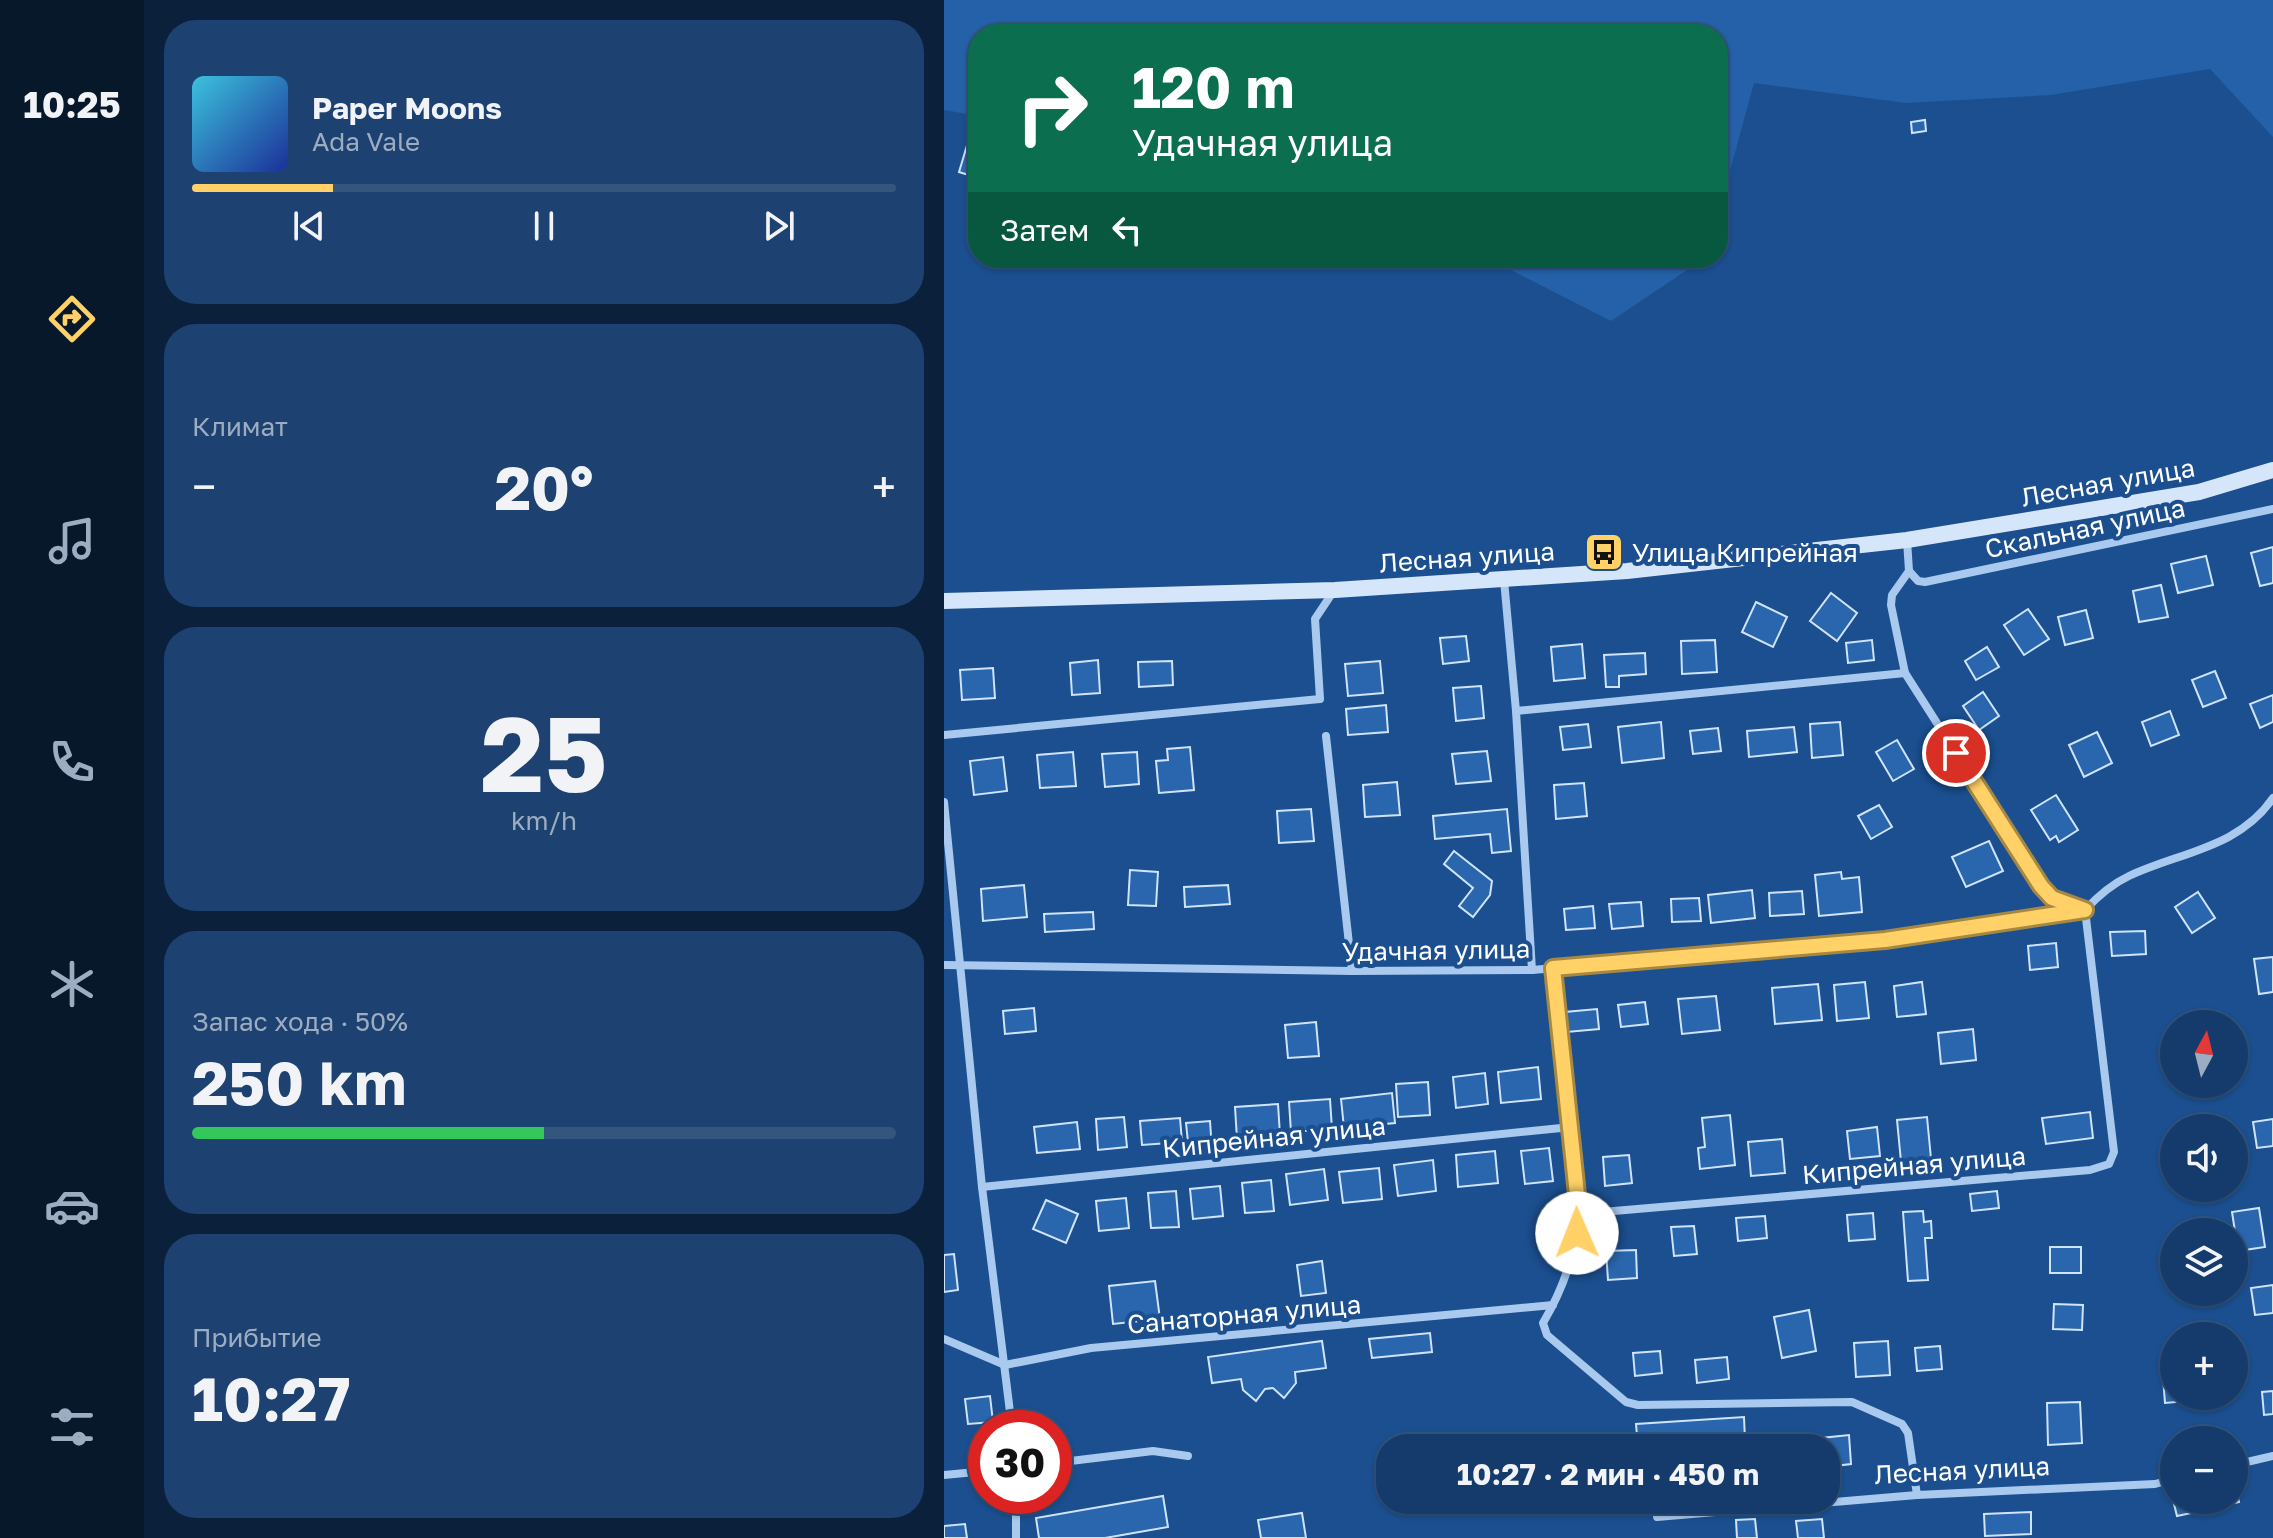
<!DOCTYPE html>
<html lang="ru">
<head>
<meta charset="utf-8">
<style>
  :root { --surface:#143b6b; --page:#1d4271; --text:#f1f3f6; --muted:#9dadc1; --line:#33557e; --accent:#ffd166 }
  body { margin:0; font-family:"Golos Text",sans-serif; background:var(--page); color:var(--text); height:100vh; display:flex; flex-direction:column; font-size:30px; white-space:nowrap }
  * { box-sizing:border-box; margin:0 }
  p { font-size:26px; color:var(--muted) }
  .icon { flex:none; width:44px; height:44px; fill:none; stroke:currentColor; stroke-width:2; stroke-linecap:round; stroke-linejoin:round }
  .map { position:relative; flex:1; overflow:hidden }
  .drawer { display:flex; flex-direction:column; gap:20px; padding:20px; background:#0b203b; width:800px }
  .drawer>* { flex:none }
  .guide { position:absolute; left:24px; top:24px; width:760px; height:244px; border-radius:32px; box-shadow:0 2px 6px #0004,0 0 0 2px var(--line); background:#0b6e4f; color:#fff; overflow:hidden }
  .needle { width:52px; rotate:7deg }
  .tools { position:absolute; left:1216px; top:1010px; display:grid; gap:16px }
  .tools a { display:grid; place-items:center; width:88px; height:88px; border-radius:50%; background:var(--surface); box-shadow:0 2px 6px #0004,0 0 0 2px var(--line); font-size:40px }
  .speed { position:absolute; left:24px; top:1410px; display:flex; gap:16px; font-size:40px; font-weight:700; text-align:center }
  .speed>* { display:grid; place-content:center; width:104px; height:104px; border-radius:50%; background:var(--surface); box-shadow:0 2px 6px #0004,0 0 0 2px var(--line); line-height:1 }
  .speed .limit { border:12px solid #d22; background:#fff; color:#111 }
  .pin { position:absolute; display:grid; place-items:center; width:68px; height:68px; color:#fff; margin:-34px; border:4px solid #fff; border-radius:50%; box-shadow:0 2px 8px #0007 }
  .me { position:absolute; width:88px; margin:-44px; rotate:359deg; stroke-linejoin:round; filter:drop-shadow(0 0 6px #0008) }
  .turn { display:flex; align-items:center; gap:28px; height:168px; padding:0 32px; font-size:36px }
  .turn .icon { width:104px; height:104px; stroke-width:2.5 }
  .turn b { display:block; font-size:56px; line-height:68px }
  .then { display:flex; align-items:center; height:76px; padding:0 32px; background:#0003; gap:16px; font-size:30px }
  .big { font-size:60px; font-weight:700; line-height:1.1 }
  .drawer .card { flex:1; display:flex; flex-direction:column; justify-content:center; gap:12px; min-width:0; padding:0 28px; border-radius:32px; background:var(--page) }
  .drawer .dial { align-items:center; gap:0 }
  .dial b { font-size:104px; line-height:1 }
  .song { display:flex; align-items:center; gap:24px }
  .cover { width:96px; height:96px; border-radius:12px; background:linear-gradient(135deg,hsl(190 70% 55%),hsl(230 70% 35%)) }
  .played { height:8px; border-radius:4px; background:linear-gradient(90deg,var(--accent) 20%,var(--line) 20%) }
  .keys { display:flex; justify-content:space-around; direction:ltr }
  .heat { display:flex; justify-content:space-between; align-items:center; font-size:44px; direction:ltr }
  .charge { height:12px; border-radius:6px; background:linear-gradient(90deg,#34c759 50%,var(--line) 0) }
  .trip { position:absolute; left:432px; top:1434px; width:464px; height:80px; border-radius:32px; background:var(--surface); box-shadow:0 2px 6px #0004,0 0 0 2px var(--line); font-weight:700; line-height:80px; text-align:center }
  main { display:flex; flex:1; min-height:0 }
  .dock { display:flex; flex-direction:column; width:144px; justify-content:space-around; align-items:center; background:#08182b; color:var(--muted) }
  .dock .icon { width:56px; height:56px }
  .dock .active { color:var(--accent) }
  .dock b { font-size:36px; color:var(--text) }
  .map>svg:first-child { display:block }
  .green { fill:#2461a8 }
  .building { fill:#2a66ad; stroke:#cfe3fa; stroke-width:2 }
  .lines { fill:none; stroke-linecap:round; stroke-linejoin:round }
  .street { stroke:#a9c9ee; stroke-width:8 }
  .secondary { stroke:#d6e6fa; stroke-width:16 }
  .route-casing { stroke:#a68842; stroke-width:20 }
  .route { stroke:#ffd166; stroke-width:14 }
  .labels { text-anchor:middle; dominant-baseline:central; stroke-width:8; stroke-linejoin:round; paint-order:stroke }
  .street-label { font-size:26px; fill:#fff; stroke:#1b4f8f }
  .poi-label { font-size:26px; fill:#fff; stroke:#1b4f8f; text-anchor:start }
</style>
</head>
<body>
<main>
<nav class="dock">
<b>10:25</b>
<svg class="icon active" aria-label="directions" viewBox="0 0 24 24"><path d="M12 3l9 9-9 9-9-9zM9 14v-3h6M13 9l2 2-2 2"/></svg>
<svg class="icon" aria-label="music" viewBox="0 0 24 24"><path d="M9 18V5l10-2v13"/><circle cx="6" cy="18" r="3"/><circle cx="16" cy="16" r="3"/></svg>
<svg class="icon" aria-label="phone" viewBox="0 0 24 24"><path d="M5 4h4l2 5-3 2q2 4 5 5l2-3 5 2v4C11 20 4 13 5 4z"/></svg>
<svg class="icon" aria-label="climate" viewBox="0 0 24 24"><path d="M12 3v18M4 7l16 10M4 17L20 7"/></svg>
<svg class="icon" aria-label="car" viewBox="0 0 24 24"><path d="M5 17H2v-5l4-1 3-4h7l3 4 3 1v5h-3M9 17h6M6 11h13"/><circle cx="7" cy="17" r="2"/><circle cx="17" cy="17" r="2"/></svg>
<svg class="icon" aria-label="filters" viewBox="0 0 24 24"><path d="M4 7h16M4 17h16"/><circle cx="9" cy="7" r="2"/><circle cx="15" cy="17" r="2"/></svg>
</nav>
<section class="drawer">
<div class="card">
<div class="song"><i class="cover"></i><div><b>Paper Moons</b><p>Ada Vale</p></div></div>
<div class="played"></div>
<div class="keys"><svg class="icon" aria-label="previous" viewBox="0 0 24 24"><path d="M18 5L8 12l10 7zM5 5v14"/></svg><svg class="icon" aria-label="pause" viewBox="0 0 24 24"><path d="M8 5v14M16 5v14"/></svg><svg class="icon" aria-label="next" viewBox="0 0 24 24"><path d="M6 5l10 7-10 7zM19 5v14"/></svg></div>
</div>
<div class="card"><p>Климат</p>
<div class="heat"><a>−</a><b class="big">20°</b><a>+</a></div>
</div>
<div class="card dial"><b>25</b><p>km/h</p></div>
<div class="card"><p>Запас хода · 50%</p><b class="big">250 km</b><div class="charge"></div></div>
<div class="card"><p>Прибытие</p><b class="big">10:27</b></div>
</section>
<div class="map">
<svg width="1329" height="1538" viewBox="0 0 1329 1538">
  <rect width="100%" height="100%" fill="#1b4f8f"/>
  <!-- green -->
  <g class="green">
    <path d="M0,0h1329v137l-63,-68 -159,26 -145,8 -152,-20 -36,132v-181h-740v82l-34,-6z"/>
    <path d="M543,258h218l-94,63z"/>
  </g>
  <!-- building -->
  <g class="building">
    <path d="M981,120l1,11 -14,2 -1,-11z"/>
    <path d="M24,142l10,3v33l-19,-6z"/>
    <path d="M1329,547v36l-13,3 -9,-33z"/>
    <path d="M1262,556l7,29 -35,8 -7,-29z"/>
    <path d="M1217,585l7,32 -29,5 -6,-31z"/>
    <path d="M887,593l26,20 -20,28 -27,-20z"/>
    <path d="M812,602l31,15 -14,30 -31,-15z"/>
    <path d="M1084,609l21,30 -25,16 -20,-30z"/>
    <path d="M1142,610l7,28 -28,7 -7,-28z"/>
    <path d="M522,636l3,25 -26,3 -3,-26z"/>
    <path d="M771,640l2,32 -35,2 -1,-33z"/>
    <path d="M928,640l2,20 -26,3 -2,-20z"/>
    <path d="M638,644l3,34 -31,3 -3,-34z"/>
    <path d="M1043,647l12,20 -23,13 -11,-19z"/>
    <path d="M701,653l1,21 -27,2v11h-13l-2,-32z"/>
    <path d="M154,660l2,33 -28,2 -2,-32z"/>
    <path d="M228,661l1,24 -34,2 -1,-25z"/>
    <path d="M436,661l3,32 -35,3 -3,-32z"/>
    <path d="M49,668l2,30 -33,2 -2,-30z"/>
    <path d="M1271,671l11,27 -23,9 -11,-27z"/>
    <path d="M537,686l3,32 -28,3 -3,-33z"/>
    <path d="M1039,692l16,24 -20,14 -16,-24z"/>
    <path d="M1329,695v27l-13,6 -10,-24z"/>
    <path d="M442,705l2,27 -40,3 -2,-26z"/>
    <path d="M1226,711l9,24 -28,11 -9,-24z"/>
    <path d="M717,722l3,36 -42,5 -4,-36z"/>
    <path d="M896,722l3,33 -31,3 -2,-34z"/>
    <path d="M644,724l3,23 -28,3 -3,-23z"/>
    <path d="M850,727l3,25 -48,5 -2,-26z"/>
    <path d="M774,728l3,23 -28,3 -3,-23z"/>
    <path d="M1153,732l15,31 -28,14 -15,-32z"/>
    <path d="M953,740l17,29 -21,12 -17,-29z"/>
    <path d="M246,747l4,43 -35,3 -3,-32 12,-1 -1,-11z"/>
    <path d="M543,751l4,30 -35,3 -4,-30z"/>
    <path d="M129,752l3,34 -36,2 -3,-33z"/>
    <path d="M193,752l2,32 -34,3 -3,-33z"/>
    <path d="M59,757l4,34 -33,4 -4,-34z"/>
    <path d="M453,782l3,33 -35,2 -2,-32z"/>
    <path d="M640,783l3,33 -31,3 -2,-34z"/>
    <path d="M1112,795l22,35 -19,12 -3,-6 -6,4 -19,-30z"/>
    <path d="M935,805l13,22 -21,12 -13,-23z"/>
    <path d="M367,809l3,32 -35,2 -2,-32z"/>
    <path d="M563,809l4,42 -19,2 -2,-19 -55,5 -2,-23z"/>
    <path d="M1045,841l14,30 -37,16 -14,-30z"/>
    <path d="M510,851l38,30 -2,14 -17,22 -14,-11 14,-18 -29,-24z"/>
    <path d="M186,870l28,2 -2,34 -28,-1z"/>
    <path d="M897,872l1,7 17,-2 3,35 -43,4 -4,-41z"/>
    <path d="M80,885l3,32 -44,4 -2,-32z"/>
    <path d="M284,885l2,19 -45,3 -1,-20z"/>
    <path d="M808,890l3,28 -44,5 -3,-28z"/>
    <path d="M858,891l2,23 -34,2 -1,-23z"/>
    <path d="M1254,892l17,26 -23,15 -17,-26z"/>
    <path d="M755,898l2,23 -29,1 -1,-23z"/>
    <path d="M697,902l2,24 -31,3 -3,-25z"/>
    <path d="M649,906l2,22 -29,2 -2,-21z"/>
    <path d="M149,912l1,17 -49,3 -1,-18z"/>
    <path d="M1201,931l1,23 -34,2 -2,-24z"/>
    <path d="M1112,943l2,24 -28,3 -2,-24z"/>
    <path d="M1329,957v35l-14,2 -5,-35z"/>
    <path d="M921,982l4,36 -32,3 -3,-36z"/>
    <path d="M978,982l4,32 -29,3 -3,-31z"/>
    <path d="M874,984l4,36 -47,4 -3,-36z"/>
    <path d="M772,996l4,34 -38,4 -4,-35z"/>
    <path d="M701,1002l3,22 -27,3 -3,-22z"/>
    <path d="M90,1008l2,23 -31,3 -2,-23z"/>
    <path d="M653,1009l2,20 -32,3 -2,-20z"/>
    <path d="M372,1022l3,34 -31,2 -3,-33z"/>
    <path d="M1029,1029l3,31 -35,4 -3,-31z"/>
    <path d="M594,1067l3,32 -40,4 -3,-31z"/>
    <path d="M541,1073l3,31 -32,4 -3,-31z"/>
    <path d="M484,1082l2,33 -32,2 -2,-33z"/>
    <path d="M448,1093l3,30 -51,5 -3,-29z"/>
    <path d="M386,1099l2,30 -41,3 -2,-30z"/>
    <path d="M334,1104l2,31 -43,4 -2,-32z"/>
    <path d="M1146,1112l3,26 -47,6 -4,-26z"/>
    <path d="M786,1115l5,50 -35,4 -2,-21 7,-1 -3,-29z"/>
    <path d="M180,1117l3,30 -29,3 -2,-31z"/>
    <path d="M983,1117l5,52 -30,3 -5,-52z"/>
    <path d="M236,1118l2,24 -40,3 -2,-24z"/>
    <path d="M1329,1119v27l-16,2 -4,-26z"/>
    <path d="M266,1121l2,29 -23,2 -3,-29z"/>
    <path d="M133,1122l3,27 -43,4 -3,-26z"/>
    <path d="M933,1127l3,29 -30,3 -3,-28z"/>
    <path d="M838,1139l3,34 -34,3 -3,-34z"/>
    <path d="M605,1148l4,33 -28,3 -4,-33z"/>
    <path d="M551,1151l3,32 -40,4 -2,-32z"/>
    <path d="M685,1155l3,28 -27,3 -2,-29z"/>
    <path d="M489,1160l3,31 -38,5 -4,-31z"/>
    <path d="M435,1168l3,31 -39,4 -4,-31z"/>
    <path d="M380,1169l4,31 -38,5 -4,-31z"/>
    <path d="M327,1180l3,31 -29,2 -3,-30z"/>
    <path d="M276,1186l3,30 -30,3 -3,-30z"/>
    <path d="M232,1191l3,36 -28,1 -3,-35z"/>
    <path d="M1053,1191l2,17 -27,3 -2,-17z"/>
    <path d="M182,1198l3,30 -30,3 -3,-30z"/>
    <path d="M102,1200l32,14 -12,29 -33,-14z"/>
    <path d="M1315,1208l6,39 -27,4 -6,-39z"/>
    <path d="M979,1211l1,11 7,-1 1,17h-7l3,42 -20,1 -5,-69z"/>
    <path d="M929,1213l2,26 -26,2 -2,-26z"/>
    <path d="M821,1216l2,22 -29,3 -2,-23z"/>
    <path d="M750,1226l3,28 -23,2 -3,-29z"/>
    <rect x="1106" y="1247" width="31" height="26"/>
    <path d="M692,1250l1,28 -29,2 -2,-29z"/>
    <path d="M10,1254l4,36 -14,2v-37z"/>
    <path d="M378,1261l4,32 -25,3 -4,-31z"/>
    <path d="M211,1281l5,38 -47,5 -4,-38z"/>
    <path d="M1329,1285v28l-18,2 -4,-27z"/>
    <path d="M1110,1304l29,1 -1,25 -29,-1z"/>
    <path d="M865,1310l7,41 -34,7 -8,-41z"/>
    <path d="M486,1333l2,19 -60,6 -3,-19z"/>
    <path d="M378,1341l4,27 -31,4 1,11 -12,15 -11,-10 -8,1 -9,12 -13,-11 -2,-11 -29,4 -4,-26z"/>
    <path d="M944,1341l2,34 -34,2 -2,-34z"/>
    <path d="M996,1346l2,23 -25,2 -2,-23z"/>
    <path d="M716,1351l2,22 -27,3 -2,-23z"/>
    <path d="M783,1357l2,22 -32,4 -2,-23z"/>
    <path d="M1230,1363v33h37v3l-46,4 -3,-39z"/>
    <path d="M1329,1391v23l-9,1 -2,-23z"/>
    <path d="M46,1396l3,26 -25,2 -3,-25z"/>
    <path d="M1136,1402l2,41 -34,2 -1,-42z"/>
    <path d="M800,1417l1,23 -47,4v4h-60l-2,-24z"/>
    <path d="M905,1435l2,29 -25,3v-19h-4l-1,-10z"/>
    <path d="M591,1438l1,10h-30l-1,-5z"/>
    <path d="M1290,1481l5,21 -29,7 -2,-9h26z"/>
    <path d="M1227,1492h3v8h34l2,9 -33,7z"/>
    <path d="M219,1496l5,31 -63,11h-66l-3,-20z"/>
    <path d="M1087,1512v22l-46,2 -1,-22z"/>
    <path d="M358,1513l4,25h-45l-3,-18z"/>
    <path d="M811,1519l2,19h-20l-1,-18z"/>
    <path d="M878,1519l2,19h-26l-2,-17z"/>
    <path d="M21,1524l2,14h-23v-12z"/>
  </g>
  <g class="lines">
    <!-- street -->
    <g class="street">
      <path d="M965,571l9,10 7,1 348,-73"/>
      <path d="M560,580l12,131 16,259"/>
      <path d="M572,711l389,-38"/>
      <path d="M0,735l376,-36 -5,-80 18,-27"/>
      <path d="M382,736l26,235"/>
      <path d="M0,802l38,385 30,241"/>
      <path d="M0,965l408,6 180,-1 353,-30 200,-30c13,-14 27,-26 44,-34 51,-24 110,-28 144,-78"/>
      <path d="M609,968l26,246c-3,39 -16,75 -36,109l4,12 79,67 12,3 214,-3 50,22 6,9 9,62"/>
      <path d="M38,1187l589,-60"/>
      <path d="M635,1214l511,-44 19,-6 5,-12 -29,-242 -33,-12 -11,-12 -136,-213 -14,-68 1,-10 17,-24 -2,-31"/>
      <path d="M0,1339l61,26 86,-17 462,-43"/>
      <path d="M110,1463l99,-12 35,5"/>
      <path d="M1290,1465l39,-9"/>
      <path d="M0,1475l42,-4"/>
      <path d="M713,1517l260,-22 238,-11 19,-5"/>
      <path d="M72,1538v-42"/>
    </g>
    <!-- secondary -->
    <path class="secondary" d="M0,601l391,-11 292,-19 280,-31 292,-48 74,-22"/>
  </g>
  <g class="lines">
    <!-- route casing -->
    <g class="route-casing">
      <path id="route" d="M633,1233l2,-19 -6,-58 -20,-188 332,-28 200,-30 -33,-12 -11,-12 -85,-133"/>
    </g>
    <!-- route -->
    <use href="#route" class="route"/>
  </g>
  <!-- icons -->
  <defs>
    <g id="bus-square" transform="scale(2)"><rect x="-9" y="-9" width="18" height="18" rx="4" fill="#ffd166" stroke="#1b4f8f"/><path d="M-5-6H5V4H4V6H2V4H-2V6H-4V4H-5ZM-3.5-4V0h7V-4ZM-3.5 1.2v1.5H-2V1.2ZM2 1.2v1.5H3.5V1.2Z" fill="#111"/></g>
  </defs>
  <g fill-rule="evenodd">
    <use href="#bus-square" x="660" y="552"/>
  </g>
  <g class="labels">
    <!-- street labels -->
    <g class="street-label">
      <text transform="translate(1164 482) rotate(-10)">Лесная улица</text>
      <text transform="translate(1141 528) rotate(-12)">Скальная улица</text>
      <text transform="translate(523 557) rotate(-4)">Лесная улица</text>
      <text transform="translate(492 950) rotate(-1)">Удачная улица</text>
      <text transform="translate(330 1137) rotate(-6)">Кипрейная улица</text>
      <text transform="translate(970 1165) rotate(-5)">Кипрейная улица</text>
      <text transform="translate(300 1314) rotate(-5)">Санаторная улица</text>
      <text transform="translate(1018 1470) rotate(-3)">Лесная улица</text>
    </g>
    <!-- poi labels -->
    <g class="poi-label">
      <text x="688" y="552">Улица Кипрейная</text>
    </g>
  </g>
</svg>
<div class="tools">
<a><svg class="needle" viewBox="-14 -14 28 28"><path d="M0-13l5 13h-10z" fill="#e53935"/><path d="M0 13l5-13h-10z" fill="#9dadc1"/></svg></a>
<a><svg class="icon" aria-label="sound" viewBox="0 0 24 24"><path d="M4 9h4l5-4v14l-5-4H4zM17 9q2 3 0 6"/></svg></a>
<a><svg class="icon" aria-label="layers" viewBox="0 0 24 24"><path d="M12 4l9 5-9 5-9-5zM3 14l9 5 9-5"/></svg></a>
<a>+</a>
<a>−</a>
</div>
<div class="speed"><div class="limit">30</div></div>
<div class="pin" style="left:1012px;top:753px;background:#d93025"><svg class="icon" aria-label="arrive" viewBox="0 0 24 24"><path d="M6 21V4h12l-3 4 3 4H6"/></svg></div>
<svg class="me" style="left:633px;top:1233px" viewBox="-20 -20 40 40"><circle r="19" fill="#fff"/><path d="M0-13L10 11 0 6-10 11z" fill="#ffd166"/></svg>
<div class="trip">10:27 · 2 мин · 450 m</div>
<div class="guide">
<div class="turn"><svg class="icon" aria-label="right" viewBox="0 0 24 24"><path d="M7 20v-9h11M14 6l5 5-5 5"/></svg><div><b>120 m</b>Удачная улица</div></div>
<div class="then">Затем<svg class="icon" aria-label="left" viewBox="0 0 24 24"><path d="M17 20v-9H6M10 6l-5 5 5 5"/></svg></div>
</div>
</div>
</main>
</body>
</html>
